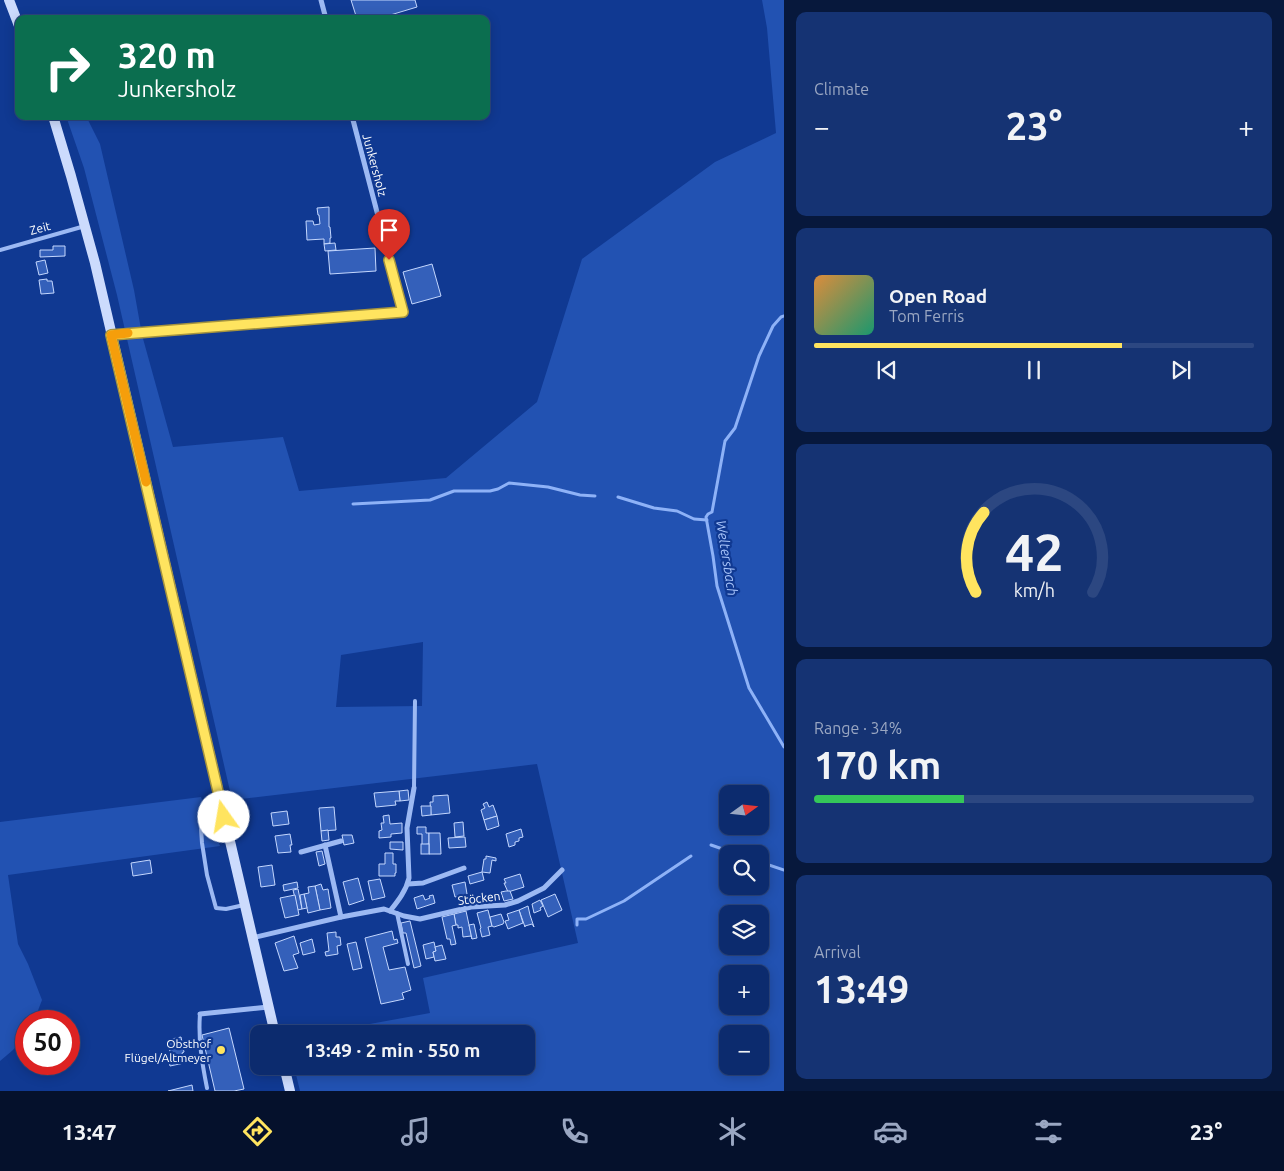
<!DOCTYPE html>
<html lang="en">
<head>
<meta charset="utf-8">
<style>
  :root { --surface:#0c2b6e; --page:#153373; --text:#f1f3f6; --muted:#9aa7c2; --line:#2c4781; --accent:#ffe45f }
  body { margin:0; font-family:Ubuntu,sans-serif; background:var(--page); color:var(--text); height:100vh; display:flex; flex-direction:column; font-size:19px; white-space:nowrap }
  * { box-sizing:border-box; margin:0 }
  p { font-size:16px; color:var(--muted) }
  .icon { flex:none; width:28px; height:28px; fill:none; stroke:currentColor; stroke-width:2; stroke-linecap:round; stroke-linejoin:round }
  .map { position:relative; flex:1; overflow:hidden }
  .sheet { display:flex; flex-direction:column; gap:12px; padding:12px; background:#07183c; width:500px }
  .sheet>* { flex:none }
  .hud { position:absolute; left:15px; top:15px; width:475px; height:105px; border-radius:10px; box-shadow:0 2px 12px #0003,0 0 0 1px var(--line); background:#0b6e4f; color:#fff; overflow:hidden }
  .needle { width:32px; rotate:75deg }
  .tools { position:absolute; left:719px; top:785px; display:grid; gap:10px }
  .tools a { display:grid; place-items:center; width:50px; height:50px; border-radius:10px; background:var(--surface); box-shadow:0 2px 12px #0003,0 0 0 1px var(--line); font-size:25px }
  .speed { position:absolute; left:15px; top:1010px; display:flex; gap:10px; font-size:25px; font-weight:700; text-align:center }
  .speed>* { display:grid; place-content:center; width:65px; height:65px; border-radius:50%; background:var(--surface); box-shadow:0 2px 12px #0003,0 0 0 1px var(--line); line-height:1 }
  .speed .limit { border:8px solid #d22; background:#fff; color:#111 }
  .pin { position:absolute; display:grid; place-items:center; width:42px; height:42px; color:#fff; margin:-51px -21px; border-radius:50% 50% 50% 0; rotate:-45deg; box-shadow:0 0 5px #0007 }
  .pin .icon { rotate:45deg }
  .me { position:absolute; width:55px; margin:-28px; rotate:347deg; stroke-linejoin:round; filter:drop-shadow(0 0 4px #0008) }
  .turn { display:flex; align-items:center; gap:18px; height:105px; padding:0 20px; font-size:22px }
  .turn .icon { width:65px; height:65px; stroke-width:2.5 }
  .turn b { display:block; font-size:35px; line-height:42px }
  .big { font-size:38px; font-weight:600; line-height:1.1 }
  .sheet .tile { flex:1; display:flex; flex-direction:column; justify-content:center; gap:8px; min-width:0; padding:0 18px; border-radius:10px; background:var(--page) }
  .sheet .dial { align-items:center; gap:0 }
  .dial svg { height:130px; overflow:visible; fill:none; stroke:var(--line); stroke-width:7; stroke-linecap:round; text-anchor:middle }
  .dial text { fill:var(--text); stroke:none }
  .song { display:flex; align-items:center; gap:15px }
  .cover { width:60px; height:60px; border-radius:8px; background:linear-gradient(135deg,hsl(30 70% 55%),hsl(160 70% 35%)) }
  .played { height:5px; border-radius:2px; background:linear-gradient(90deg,var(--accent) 70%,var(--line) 70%) }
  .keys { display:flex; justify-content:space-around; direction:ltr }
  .heat { display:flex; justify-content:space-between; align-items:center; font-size:28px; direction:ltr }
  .charge { height:8px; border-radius:4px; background:linear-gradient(90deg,#34c759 34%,var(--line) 0) }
  .trip { position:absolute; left:250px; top:1025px; width:285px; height:50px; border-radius:10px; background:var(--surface); box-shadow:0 2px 12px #0003,0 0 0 1px var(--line); font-weight:600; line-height:50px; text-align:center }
  .tabs { display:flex; height:80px; justify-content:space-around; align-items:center; background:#05112c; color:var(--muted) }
  .tabs .icon { width:35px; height:35px }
  .tabs .current { color:var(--accent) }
  .tabs b { font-size:22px; color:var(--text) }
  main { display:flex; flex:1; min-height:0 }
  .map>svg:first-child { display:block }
  .green { fill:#2252b2; fill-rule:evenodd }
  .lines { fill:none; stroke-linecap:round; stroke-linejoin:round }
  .stream { stroke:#8eb2f7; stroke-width:3 }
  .building { fill:#3460ba; stroke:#c4d7fe }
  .lane { stroke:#9cb9f3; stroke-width:4 }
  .street { stroke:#9cb9f3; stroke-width:5 }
  .secondary { stroke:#ccdbfd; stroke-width:10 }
  .route-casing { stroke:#a6943e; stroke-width:12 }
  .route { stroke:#ffe45f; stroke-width:9 }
  .slow { stroke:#f59e0b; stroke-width:9 }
  .poi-dot { fill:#ffe45f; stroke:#103992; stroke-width:2 }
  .labels { text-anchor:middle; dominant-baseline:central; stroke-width:4.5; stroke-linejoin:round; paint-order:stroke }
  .street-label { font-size:12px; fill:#fff; stroke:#103992 }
  .poi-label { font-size:12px; fill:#fff; stroke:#103992; text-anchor:end }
  .water-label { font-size:14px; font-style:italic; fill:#a8c4fa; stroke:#103992 }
</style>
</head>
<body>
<main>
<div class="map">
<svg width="784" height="1091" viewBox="0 0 784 1091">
  <rect width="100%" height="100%" fill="#103992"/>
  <!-- green -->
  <g class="green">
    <path d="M762,0h22v1091h-484l-6,-25h232v-32h-211l115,-21 -7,-35 155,-35 -41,-179 -305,36 -115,-505 -33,-127 -18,-52h20l14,28 34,146 8,45 31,112 110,-10 16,54 147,-13 91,-76 45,-143 133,-97 61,-29 -9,-105zM423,642l-1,64 -86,1 5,-52zM728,794h32v32h-32zM728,854h32v32h-32zM728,914h32v32h-32zM728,974h32v32h-32zM728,1034h32v32h-32z"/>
    <path d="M201,797l19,49 -212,29 10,69 10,20 14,36 -8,21h-8v13l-13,16 -13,11v-239z"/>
  </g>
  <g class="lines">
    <!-- stream -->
    <g class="stream">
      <path d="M784,316l-3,1 -8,9 -14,30 -24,72 -10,13 -13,71 -4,2 -2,3 7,39 4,30 32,102 35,59"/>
      <path d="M618,497l36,11 23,3 17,8 13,1"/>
      <path d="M353,504l77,-4 24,-9h36l8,-2 11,-6 39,4 32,8 15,1"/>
      <path d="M711,845l26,9"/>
      <path d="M760,862l24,8"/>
      <path d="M577,925v-6h9l38,-18 67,-45"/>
    </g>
  </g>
  <!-- building -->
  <g class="building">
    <path d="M351,0h64l2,7 -40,12h-20z"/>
    <path d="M329,207v20h1l1,11h-1v5l-6,1v-5l-17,1 -1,-19h7l1,4 6,-1 -1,-9h-1l-1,-7z"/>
    <path d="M335,243l1,7 -11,1 -1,-7z"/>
    <path d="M53,246h12v10l-25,1v-7h13z"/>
    <path d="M375,248l1,23 -46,3 -2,-23z"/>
    <path d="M45,260l3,13 -9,2 -3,-13z"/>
    <path d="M432,264l9,32 -29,8 -9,-32z"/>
    <path d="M47,279v2h5l2,12 -13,1 -2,-14z"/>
    <path d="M408,790l1,10 -9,1 -1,-10z"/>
    <path d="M399,791l1,10h-5l1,4 -20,2 -2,-14z"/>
    <path d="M448,795l2,18 -19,2 -1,-13h3v-6z"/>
    <path d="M487,802l2,5 4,-2 4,11 -13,4 -3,-10 4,-2 -2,-4z"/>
    <path d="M421,806h10v9l-9,1z"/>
    <path d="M334,807l2,23 -15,1 -2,-23z"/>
    <path d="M287,811l2,13 -16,2 -2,-13z"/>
    <path d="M389,815l1,9 12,-1v10l-11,1v3l-12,1v-7l3,-1 -1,-7h3l-1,-7z"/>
    <path d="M497,816l2,10 -12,4 -3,-10z"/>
    <path d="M463,822l1,14 -9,1 -1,-14z"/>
    <path d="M417,827h9v6h3v11l-7,1v-11h-5z"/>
    <path d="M521,829l2,8 -4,1v3l-4,1v3l-6,2 -3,-13z"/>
    <path d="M328,830l1,10 -7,1 -1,-10z"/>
    <path d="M429,833h11l1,21h-12z"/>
    <path d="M290,834l2,11h-2l1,7 -13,1 -3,-17z"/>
    <path d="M342,835h10l2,8 -10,2z"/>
    <path d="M465,837l1,10 -17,1 -1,-10z"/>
    <path d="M390,842h13v8l-13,-1z"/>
    <rect x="421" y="844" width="8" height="10"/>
    <path d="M322,851l3,13 -6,2 -3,-14z"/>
    <path d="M385,853h8v11h3v9h-1v3h-16v-12h6z"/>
    <path d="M486,856l10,2v3l-4,-1 -2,13 -8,-1 2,-13h2z"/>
    <path d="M150,860l2,13 -19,3 -2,-13z"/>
    <path d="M272,865l3,20 -14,2 -3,-20z"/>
    <path d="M482,872l2,8 -14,4 -2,-8z"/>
    <path d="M520,874l4,13 -16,5 -4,-9h2l-2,-4z"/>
    <path d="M358,878l6,22 -15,5 -6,-23z"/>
    <path d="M380,879l5,18 -13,3 -4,-19z"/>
    <path d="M297,882l1,6 -14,3 -1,-6z"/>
    <path d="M465,882l2,12 -12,3 -3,-12z"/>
    <path d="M321,884l2,6 5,-1 3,19 -11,2 -5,-24z"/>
    <path d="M315,886l5,24 -12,3 -4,-19 5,-1 -1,-6z"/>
    <path d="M298,889l4,20 -4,1 -5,-20z"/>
    <path d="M506,891h4l3,8 -9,2 -3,-9z"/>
    <path d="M304,894l3,14 -5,1 -2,-14z"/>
    <path d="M555,894l7,16 -14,7 -7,-17z"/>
    <path d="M295,895l4,20 -14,3 -5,-20z"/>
    <path d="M423,895l2,5 5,-2 -1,-2 4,-1 2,8 -18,6 -3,-11z"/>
    <path d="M540,900l3,6 -3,2 1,2 -7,3 -2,-9z"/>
    <path d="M528,906l2,9 4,12 -2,-3 -7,2v1l-6,-17z"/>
    <path d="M488,910l4,16 -4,1 2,8 -8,2 -2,-8 1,-1 -4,-15z"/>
    <path d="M519,910l4,13 -15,6 -3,-8 4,-1 -2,-6z"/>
    <path d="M466,911l6,28 -1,-3 -8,1 -1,-10 -4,1v-3h-2l-2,-11z"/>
    <path d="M454,914l2,11 -4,1 4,18 -5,1 -1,-6h-3l-5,-22z"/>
    <path d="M501,914l3,8 -1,2 -9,3 -2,-1 -2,-9z"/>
    <path d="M410,921l11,45 -7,2 -8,-35h-3l-2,-10z"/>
    <path d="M474,924l3,14 -5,1 -3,-14z"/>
    <path d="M392,931l2,9 3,-1 1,4 -15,4 6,23 16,-3 6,23 -9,3 2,6 -23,5 -16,-66z"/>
    <path d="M336,932v5h4l1,8 -4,1 1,8 -12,2 -1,-4 4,-1 -2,-18z"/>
    <path d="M294,936l5,17 -6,2 5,13 -14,3 -9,-28z"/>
    <path d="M312,939l3,13 -12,3 -3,-12z"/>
    <path d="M356,942l6,26 -9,2 -6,-26z"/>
    <path d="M434,942l2,9 -3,1 1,5 -8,2 -3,-14z"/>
    <path d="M442,945l4,14 -11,2 -2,-9 3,-1 -1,-4z"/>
    <path d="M229,1028l15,61 -10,2h-19l-13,-56z"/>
    <path d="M181,1037l3,15 -2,1 2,10 -14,3 -2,-10 3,-1 -4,-15z"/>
    <path d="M192,1085l1,6h-25z"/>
  </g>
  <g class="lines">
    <!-- lane -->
    <g class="lane">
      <path d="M0,250l85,-24"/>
      <path d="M414,788l1,-87"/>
      <path d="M217,794l-11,10 -6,10 2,29 5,32 9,33 10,1 18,-4"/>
      <path d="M397,913l11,51"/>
      <path d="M200,1014c-2,25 2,49 7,74"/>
    </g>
    <!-- street -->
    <g class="street">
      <path d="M321,0l5,19"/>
      <path d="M112,335l291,-23 -51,-196"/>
      <path d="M325,845l16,72"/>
      <path d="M301,852l40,-11"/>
      <path d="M408,884l15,-1 41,-15"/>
      <path d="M390,911c8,-10 16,-20 19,-33l-2,-50 7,-40"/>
      <path d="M252,938l89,-21 43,-8 20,7 16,3 51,-12 34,-2 13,-4 26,-13 18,-18"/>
      <path d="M200,1014l68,-7"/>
    </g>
    <!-- secondary -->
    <g class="secondary">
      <path d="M9,0l10,26"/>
      <path d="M53,116l18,60 24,87 180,771"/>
      <path d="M284,1066l6,25"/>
    </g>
  </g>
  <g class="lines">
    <!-- route casing -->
    <g class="route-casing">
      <path id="route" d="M224,817l-113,-482 292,-23 -14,-52"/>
    </g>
    <!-- route -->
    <use href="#route" class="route"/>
    <!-- slow -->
    <path class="slow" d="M128,333l-17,2 35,147"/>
  </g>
  <!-- markers -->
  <circle class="poi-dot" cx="221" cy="1050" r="5"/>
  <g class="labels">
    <!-- street labels -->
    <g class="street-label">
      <text transform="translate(375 165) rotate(75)">Junkersholz</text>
      <text transform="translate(40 228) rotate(-15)">Zeit</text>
      <text transform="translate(479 898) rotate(-7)">Stöcken</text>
    </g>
    <!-- poi labels -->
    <g class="poi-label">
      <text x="211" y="1043">Obsthof<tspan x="211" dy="14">Flügel/Altmeyer</tspan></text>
    </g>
    <!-- water labels -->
    <g class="water-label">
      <text transform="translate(727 558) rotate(81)">Weltersbach</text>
    </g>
  </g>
</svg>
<div class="tools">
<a><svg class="needle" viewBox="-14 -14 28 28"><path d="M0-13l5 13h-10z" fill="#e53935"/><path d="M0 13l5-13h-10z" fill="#9aa7c2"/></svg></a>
<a><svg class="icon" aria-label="search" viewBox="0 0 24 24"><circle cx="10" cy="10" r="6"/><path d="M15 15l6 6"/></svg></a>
<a><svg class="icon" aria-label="layers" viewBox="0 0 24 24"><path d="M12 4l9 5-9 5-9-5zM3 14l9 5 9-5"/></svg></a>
<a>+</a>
<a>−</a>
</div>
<div class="speed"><div class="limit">50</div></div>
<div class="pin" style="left:389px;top:260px;background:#d93025"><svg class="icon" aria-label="arrive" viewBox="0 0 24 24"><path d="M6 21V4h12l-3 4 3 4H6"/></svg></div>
<svg class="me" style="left:224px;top:817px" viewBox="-20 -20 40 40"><circle r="19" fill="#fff"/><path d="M0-13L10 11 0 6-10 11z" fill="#ffe45f"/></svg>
<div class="trip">13:49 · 2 min · 550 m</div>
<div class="hud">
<div class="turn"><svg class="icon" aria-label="right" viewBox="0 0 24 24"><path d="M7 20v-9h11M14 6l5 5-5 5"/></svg><div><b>320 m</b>Junkersholz</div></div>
</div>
</div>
<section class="sheet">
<div class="tile"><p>Climate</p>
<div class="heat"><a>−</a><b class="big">23°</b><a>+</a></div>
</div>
<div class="tile">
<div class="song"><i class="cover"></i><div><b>Open Road</b><p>Tom Ferris</p></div></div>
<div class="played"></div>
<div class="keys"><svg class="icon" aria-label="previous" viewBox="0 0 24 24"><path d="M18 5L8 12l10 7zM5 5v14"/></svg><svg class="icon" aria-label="pause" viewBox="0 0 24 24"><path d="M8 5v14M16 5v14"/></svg><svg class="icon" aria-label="next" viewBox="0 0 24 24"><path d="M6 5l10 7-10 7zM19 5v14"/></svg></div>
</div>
<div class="tile dial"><svg viewBox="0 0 100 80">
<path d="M14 69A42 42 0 1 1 86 69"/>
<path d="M14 69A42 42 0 0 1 19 20" stroke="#ffe45f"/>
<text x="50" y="56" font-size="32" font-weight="700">42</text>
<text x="50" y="72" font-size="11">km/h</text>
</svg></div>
<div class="tile"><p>Range · 34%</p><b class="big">170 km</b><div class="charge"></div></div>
<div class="tile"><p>Arrival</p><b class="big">13:49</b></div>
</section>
</main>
<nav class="tabs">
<b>13:47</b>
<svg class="icon current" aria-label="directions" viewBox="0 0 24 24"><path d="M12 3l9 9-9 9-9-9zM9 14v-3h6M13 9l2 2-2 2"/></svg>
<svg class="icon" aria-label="music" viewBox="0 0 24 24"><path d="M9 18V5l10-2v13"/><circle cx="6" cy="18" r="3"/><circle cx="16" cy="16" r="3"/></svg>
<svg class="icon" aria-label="phone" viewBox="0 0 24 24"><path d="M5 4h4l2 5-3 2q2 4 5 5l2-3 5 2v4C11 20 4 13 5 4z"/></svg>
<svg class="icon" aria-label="climate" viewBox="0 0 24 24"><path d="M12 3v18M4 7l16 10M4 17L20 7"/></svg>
<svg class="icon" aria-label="car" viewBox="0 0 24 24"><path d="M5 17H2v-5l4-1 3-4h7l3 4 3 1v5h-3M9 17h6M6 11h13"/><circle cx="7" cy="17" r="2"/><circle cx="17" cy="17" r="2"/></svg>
<svg class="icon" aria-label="filters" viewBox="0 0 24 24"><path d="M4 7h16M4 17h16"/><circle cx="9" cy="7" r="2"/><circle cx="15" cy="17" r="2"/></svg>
<b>23°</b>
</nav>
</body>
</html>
